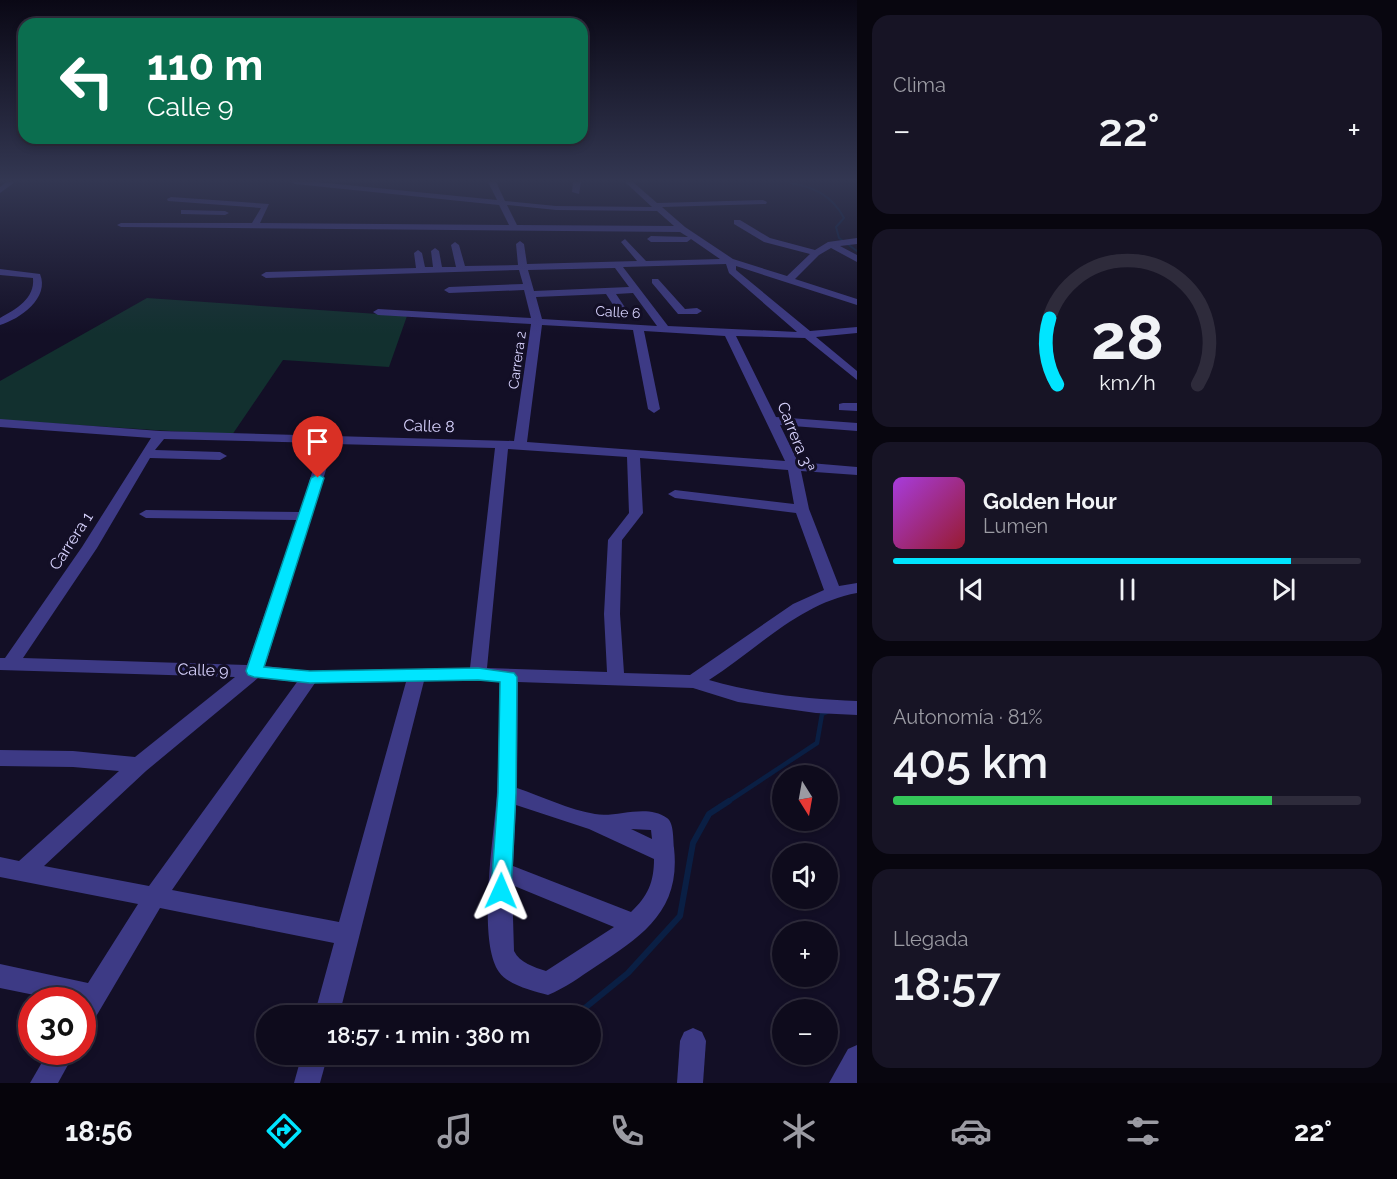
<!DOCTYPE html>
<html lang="es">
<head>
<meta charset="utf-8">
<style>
  :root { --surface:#0e0b1c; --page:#171425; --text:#f1f3f6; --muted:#9b9ba3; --line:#2e2b3b; --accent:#00e5ff }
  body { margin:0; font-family:Raleway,sans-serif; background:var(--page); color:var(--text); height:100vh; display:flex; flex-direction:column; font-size:22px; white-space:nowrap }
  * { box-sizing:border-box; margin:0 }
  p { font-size:20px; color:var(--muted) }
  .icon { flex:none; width:33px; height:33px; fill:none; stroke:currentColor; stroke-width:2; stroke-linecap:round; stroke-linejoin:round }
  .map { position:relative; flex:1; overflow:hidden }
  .drawer { display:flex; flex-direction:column; gap:15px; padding:15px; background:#08060f; width:540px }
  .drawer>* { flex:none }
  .top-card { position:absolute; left:18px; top:18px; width:570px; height:126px; border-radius:18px; box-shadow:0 3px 9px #0003,0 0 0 2px var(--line); background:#0b6e4f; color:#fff; overflow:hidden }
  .needle { width:39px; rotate:169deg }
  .buttons { position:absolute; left:772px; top:765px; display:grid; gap:12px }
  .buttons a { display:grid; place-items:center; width:66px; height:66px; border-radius:50%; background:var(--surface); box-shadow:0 3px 9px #0003,0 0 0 2px var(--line); font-size:30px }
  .speed { position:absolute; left:18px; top:987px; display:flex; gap:12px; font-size:30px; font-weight:700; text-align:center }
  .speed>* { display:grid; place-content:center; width:78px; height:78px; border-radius:50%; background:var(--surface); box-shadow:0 3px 9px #0003,0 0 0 2px var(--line); line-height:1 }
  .speed .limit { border:9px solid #d22; background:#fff; color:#111 }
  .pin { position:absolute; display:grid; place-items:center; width:51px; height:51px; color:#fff; margin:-62px -26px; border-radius:50% 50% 50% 0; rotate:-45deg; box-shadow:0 0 6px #0007 }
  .pin .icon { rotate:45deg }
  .me { position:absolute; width:66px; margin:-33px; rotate:1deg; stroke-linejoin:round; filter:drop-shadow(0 0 4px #0008) }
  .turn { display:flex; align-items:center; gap:21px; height:126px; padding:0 30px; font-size:27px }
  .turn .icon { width:78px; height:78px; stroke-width:2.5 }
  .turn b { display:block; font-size:42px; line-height:51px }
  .big { font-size:45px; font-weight:600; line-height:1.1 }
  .drawer .tile { flex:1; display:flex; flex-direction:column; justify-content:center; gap:9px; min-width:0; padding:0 21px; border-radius:18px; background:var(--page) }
  .drawer .dial { align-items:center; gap:0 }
  .dial svg { height:156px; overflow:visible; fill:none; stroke:var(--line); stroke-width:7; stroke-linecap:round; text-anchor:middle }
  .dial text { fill:var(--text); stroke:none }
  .song { display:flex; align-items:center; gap:18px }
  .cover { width:72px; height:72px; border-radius:9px; background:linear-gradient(135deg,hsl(280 70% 55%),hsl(350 70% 35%)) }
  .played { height:6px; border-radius:3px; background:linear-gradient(90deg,var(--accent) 85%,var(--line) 85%) }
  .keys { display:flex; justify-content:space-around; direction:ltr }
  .heat { display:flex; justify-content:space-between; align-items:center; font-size:33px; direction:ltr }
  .charge { height:9px; border-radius:4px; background:linear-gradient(90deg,#34c759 81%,var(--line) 0) }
  .trip { position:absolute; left:256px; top:1005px; width:345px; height:60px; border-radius:30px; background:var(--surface); box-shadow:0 3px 9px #0003,0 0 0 2px var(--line); font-weight:600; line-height:60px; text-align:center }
  .tab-bar { display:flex; height:96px; justify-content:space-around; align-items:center; background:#06040b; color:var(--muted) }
  .tab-bar .icon { width:42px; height:42px }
  .tab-bar .active { color:var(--accent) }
  .tab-bar b { font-size:27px; color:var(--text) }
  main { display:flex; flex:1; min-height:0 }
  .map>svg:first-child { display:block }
  .green { fill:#12302f }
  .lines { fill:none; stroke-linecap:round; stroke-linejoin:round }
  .stream-far2 { stroke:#0a1f44; stroke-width:2 }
  .stream-far1 { stroke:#0a1f44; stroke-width:4.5 }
  .stream { stroke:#0a1f44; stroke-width:6 }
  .minor { fill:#3d3a85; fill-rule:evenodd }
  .route { fill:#00e5ff; stroke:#0095a6; stroke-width:1.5 }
  .labels { text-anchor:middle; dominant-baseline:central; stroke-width:6; stroke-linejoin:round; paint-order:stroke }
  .far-street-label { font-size:14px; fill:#d9d4ff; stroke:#130f26 }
  .street-label { font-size:16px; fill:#d9d4ff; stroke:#130f26 }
</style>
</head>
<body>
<main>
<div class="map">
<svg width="857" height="1083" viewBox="0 0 857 1083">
  <rect width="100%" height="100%" fill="#130f26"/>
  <!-- green -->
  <path class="green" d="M147,298l260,18 -18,51 -106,-7 -51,75 -232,-15v-39z"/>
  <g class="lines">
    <!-- stream-far2 -->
    <path class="stream-far2" d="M787,182c26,5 44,12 57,36l-8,9 3,11 18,13"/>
    <!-- stream-far1 -->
    <path class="stream-far1" d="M726,803l91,-60 5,-29 5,-2"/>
    <!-- stream -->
    <path class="stream" d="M575,1016l53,-43 52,-57 13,-73 16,-29 20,-13"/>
    <!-- minor -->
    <g class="minor">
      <path d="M7,182h8l-15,11v-6z"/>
      <path d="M291,182h26l180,18 -9,-18h8l9,19 51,5 96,1 -27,-25h8l24,21 106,-3 4,2 -1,2 -104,3 23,20 48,32 54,17 23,-22 -46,-12 -30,-18v-4h6l30,18 45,12 13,-8 29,-4v6l-17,2 17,9v7l-26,-14 -12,7 -24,24 62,20v6l-121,-39v4l74,61 47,-4v6l-41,4 41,34v9l-52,-42 -69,-2 40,81 81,6v8l-77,-6 18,37 59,5v8l-56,-4 8,38 30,77 18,-3v10c-57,10 -101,57 -148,87 48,14 98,19 148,21v14l-41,-2 -78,-11 -45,-14 -175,-6 -1,106c24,8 53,22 78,26 22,4 51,-11 72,4 7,5 6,21 7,30 7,63 -32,88 -79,119 -15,10 -30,21 -47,28 -15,-4 -40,-10 -49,-23 -23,-33 -4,-140 -2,-181 2,-37 2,-73 3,-110h-76l-85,335h-25l20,-73 -174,-35 -69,117 -9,3v-28h-23l-59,-12v-24l88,19 50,-79 -138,-27v-20l19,4 100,-90 -46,-4 -73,-1v-16l73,1 62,6 100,-80 -235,-7v-12h5l77,-111 69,-109 -151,-11v-8l160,12 354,10 17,-117 -153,-9 -5,-3 5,-3 153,9 -7,-28 -75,3 -5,-3 5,-3 74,-3 -4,-14 -253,8 -5,-3 5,-3 150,-4 -2,-15 4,-3 4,3 3,14h8l-2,-16 4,-3 4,3 3,16h14l-5,-22 4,-3 4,3 6,21 53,-1 -2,-21 4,-3 4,3 3,20 110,-3 -16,-19 4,-3 21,22 74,-2 -29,-20 -4,3h-36l-4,-3 4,-3 37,1 -8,-5 -559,-5 -4,-2 4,-2h131l9,-15 -93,-7 -1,-2 4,-2 98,7 -9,19 249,2 -10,-20 -204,-21zM507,205l49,5 101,1 17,15 -157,-1zM726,264l3,9 68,59 -129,-6 -45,-59zM615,268l14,19 -95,4 -6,-21zM633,293l24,33 -115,-7 -6,-22 70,-3 15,23 4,1 5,-3 -14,-21zM542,325l91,5 15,79 6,4 6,-4 -16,-78 81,5 60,125 -258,-19zM164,439l157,4 -21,69 -154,-2 -7,4 7,4 151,2 -50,145 -224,-7 74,-110 53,-90 70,2 7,-4 -7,-4 -65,-2zM334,444l161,4 -25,220 -160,3 -45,-5zM508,449l119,8 2,56 -21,27 -4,74 3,58 -120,-4zM640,458l148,12 6,34 -119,-14 -7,4 7,4 121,15 28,77 -31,14 -103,71 -66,-2 -4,-59 2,-74 21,-27zM258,678l39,4 -148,204 -105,-20 102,-95zM406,682l-67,240 -167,-32 143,-207zM516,805l73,24 65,30c0,23 -6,37 -23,53l-118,-46zM631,829l20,1 1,9zM512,885l102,42 -68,44c-12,-4 -26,-8 -32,-20z"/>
      <path d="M573,182h8l-2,12 -7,-2z"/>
      <path d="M184,210l41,1 4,2 -4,2 -44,-1v-4z"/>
      <path d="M0,269l40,5c10,24 -20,45 -40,51v-7c16,-9 35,-19 33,-40l-33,-3z"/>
      <path d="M652,279h6l27,30 12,-1 5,3 -5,3h-19l-26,-31z"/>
      <path d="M843,403h14v8l-18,-1v-6z"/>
      <path d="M693,1028l9,4 4,9 -3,42h-26l3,-42 4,-9z"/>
      <path d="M857,1045v38h-28l19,-34z"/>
      <path d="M48,1052h27l-17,31h-28z"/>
      <path d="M302,1054h26l-8,29h-26z"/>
    </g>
  </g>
  <!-- sky -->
  <linearGradient id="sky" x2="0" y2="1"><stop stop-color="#0a0815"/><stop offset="0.54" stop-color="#333752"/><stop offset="1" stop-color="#333752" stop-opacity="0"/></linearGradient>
  <rect width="857" height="334" fill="url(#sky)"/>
  <!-- route -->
  <path class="route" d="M318,474l6,4 -60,189 46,4 168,-3 36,5 3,4 -1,116 -5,98 -3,7 -7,2 -7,-2 -3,-7 7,-98 2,-111 -22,-2 -168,3 -56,-6 -6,-2 -2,-4 65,-193z"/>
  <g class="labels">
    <!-- far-street labels -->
    <g class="far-street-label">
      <text transform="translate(618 312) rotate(3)">Calle 6</text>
      <text transform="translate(517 360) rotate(-82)">Carrera 2</text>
    </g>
    <!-- street labels -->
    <g class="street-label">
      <text transform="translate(429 426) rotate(2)">Calle 8</text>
      <text transform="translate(796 437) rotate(68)">Carrera 3ª</text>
      <text transform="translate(71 541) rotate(-57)">Carrera 1</text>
      <text transform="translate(203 670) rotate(2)">Calle 9</text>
    </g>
  </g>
</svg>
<div class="buttons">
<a><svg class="needle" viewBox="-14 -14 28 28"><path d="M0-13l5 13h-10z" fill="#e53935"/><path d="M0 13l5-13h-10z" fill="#9b9ba3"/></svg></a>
<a><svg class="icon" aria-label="sound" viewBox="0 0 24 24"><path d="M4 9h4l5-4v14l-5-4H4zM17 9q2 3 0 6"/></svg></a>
<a>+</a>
<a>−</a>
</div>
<div class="speed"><div class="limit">30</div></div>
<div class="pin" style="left:318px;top:478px;background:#d93025"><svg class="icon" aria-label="arrive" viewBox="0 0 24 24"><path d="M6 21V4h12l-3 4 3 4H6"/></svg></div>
<svg class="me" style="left:501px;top:891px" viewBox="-20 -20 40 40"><path d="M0-17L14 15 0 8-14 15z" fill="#00e5ff" stroke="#fff" stroke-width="4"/></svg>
<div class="trip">18:57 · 1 min · 380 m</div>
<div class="top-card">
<div class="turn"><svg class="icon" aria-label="left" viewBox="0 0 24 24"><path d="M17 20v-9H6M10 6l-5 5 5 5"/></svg><div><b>110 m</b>Calle 9</div></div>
</div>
</div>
<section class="drawer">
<div class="tile"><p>Clima</p>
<div class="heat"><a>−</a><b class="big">22°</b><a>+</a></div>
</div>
<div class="tile dial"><svg viewBox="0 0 100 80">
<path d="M14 69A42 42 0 1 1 86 69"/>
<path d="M14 69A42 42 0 0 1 10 35" stroke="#00e5ff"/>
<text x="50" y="56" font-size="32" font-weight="700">28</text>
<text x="50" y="72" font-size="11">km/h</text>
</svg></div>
<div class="tile">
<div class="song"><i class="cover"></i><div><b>Golden Hour</b><p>Lumen</p></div></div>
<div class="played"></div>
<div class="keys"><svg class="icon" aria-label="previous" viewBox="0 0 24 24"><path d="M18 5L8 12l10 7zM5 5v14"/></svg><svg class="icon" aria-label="pause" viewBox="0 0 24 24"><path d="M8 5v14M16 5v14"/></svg><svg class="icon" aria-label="next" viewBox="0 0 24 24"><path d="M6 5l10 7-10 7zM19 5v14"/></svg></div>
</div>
<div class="tile"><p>Autonomía · 81%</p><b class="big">405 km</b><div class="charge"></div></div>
<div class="tile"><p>Llegada</p><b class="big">18:57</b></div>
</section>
</main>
<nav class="tab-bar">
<b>18:56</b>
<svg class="icon active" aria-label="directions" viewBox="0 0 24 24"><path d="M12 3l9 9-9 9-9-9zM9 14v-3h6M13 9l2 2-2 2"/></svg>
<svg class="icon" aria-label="music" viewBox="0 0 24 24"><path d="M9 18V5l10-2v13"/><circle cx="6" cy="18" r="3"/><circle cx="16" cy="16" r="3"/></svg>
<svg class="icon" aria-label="phone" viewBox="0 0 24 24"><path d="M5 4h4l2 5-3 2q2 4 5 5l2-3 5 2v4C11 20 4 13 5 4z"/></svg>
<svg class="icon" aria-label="climate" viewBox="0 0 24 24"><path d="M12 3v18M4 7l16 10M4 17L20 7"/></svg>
<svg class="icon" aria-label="car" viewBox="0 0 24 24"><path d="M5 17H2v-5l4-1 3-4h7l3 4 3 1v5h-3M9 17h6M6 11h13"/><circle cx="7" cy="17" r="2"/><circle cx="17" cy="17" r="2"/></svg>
<svg class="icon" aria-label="filters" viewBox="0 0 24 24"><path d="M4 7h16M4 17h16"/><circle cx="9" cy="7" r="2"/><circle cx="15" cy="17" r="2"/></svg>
<b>22°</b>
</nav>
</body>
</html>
